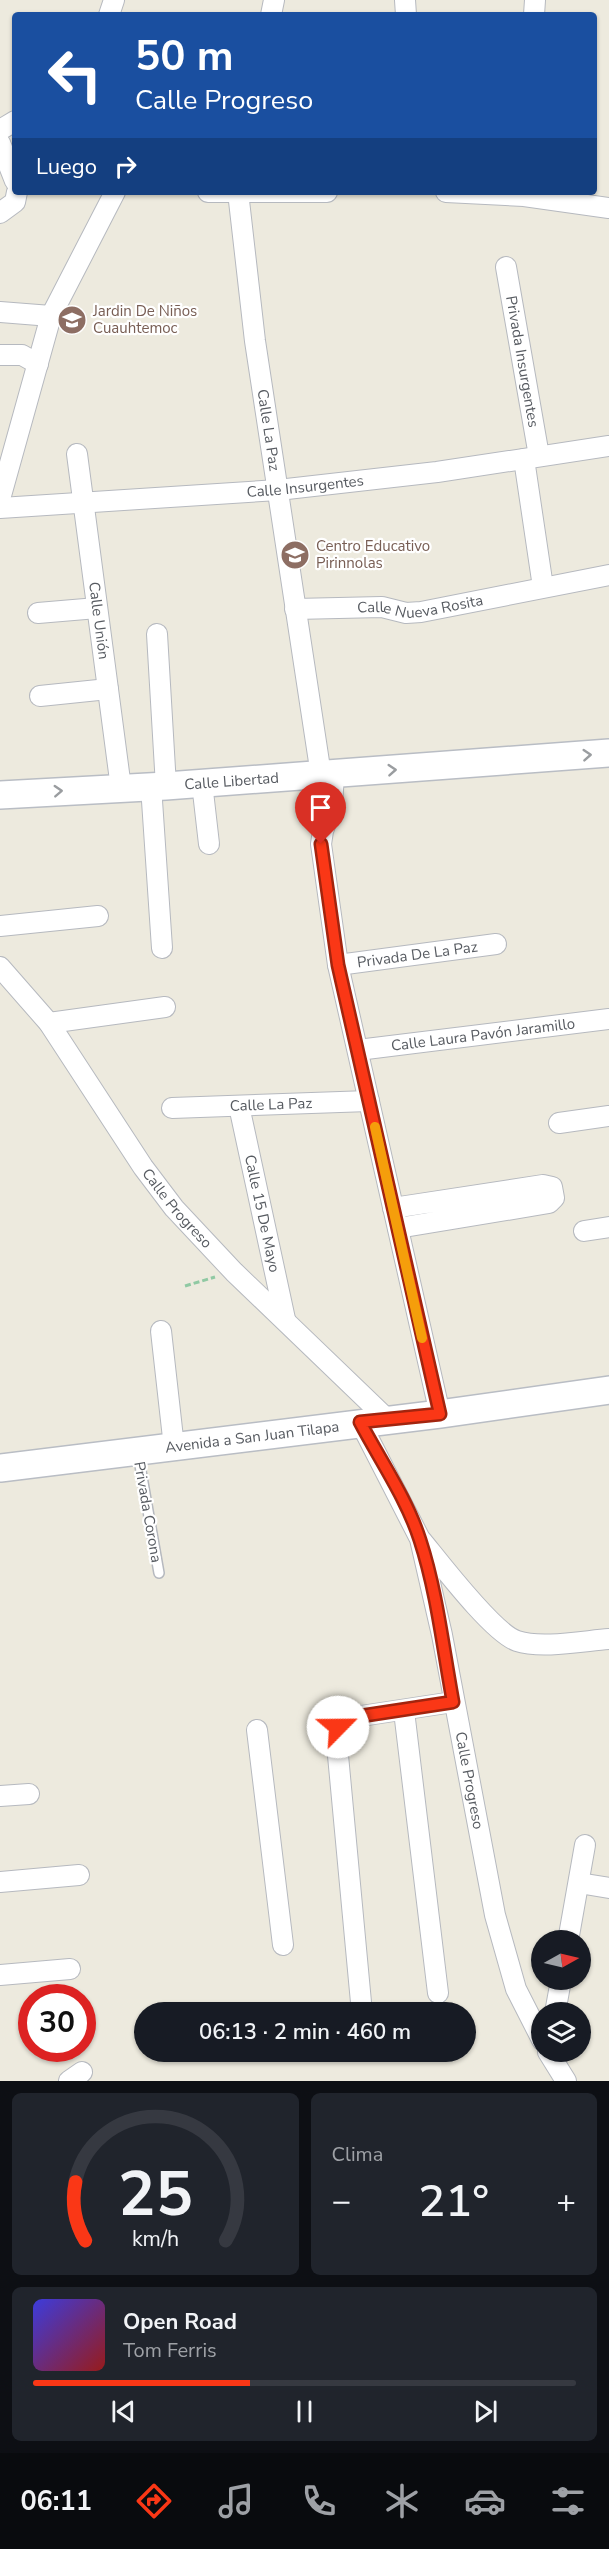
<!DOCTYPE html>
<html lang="es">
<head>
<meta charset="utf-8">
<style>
  :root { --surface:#171b24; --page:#20242c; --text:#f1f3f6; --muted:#9ea1a6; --line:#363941; --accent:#fa3716 }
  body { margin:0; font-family:"Nunito Sans",sans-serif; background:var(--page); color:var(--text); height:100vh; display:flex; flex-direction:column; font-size:22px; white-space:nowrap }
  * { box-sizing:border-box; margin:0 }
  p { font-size:20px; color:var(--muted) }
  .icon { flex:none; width:33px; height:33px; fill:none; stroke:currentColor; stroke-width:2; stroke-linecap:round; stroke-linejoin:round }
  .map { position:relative; height:2081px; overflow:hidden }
  .panel { display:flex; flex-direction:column; gap:12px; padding:12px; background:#0d0f14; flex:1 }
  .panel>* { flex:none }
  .hud { position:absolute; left:12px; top:12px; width:585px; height:183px; border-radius:6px; box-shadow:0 2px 4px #0004; background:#1a4fa0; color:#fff; overflow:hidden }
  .needle { width:39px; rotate:82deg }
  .tools { position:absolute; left:531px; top:1930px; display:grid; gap:12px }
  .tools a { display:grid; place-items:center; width:60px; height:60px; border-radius:50%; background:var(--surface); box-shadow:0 2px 4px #0004; font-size:30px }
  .speed { position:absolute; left:18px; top:1984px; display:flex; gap:12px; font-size:30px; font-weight:700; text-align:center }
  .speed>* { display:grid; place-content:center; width:78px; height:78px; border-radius:50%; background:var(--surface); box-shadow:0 2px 4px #0004; line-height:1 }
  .speed .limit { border:9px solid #d22; background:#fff; color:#111 }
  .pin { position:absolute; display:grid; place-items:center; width:51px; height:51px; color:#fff; margin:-62px -26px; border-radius:50% 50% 50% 0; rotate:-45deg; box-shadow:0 0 6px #0007 }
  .pin .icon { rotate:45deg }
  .me { position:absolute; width:66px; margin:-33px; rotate:67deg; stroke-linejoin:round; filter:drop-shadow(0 0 4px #0008) }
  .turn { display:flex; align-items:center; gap:21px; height:126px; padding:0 24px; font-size:27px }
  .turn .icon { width:78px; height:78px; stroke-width:2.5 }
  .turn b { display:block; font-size:42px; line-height:51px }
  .then { display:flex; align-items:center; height:57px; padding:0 24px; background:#0003; gap:12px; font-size:22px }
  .big { font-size:45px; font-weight:600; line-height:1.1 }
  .panel .widget { flex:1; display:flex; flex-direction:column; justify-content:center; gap:9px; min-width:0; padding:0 21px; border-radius:9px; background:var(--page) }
  .panel .dial { align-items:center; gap:0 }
  .dial svg { height:156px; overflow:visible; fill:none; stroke:var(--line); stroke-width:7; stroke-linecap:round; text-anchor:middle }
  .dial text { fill:var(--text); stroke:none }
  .song { display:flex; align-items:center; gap:18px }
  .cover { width:72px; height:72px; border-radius:9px; background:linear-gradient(135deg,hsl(240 70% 55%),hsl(0 70% 35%)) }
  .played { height:6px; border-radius:3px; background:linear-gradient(90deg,var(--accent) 40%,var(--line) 40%) }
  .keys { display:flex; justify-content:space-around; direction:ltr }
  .heat { display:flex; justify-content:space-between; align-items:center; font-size:33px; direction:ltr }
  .panel .tiles { flex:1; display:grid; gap:12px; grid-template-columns:1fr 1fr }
  .widget:last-child { grid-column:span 2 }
  .trip { position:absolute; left:134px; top:2002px; width:342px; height:60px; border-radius:30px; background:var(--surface); box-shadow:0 2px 4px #0004; font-weight:600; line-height:60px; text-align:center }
  .menu { display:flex; height:96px; justify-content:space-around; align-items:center; background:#090b0e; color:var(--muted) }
  .menu .icon { width:42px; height:42px }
  .menu .active { color:var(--accent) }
  .menu b { font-size:27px; color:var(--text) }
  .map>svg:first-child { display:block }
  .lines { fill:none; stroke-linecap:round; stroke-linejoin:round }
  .lane-casing { stroke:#b6b9bf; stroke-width:12 }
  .street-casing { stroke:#b6b9bf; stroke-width:22 }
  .secondary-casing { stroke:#b9bdc4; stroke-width:30 }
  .path { stroke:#90c9a3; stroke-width:3; stroke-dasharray:6 3; stroke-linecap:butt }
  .lane { stroke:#fff; stroke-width:9 }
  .street { stroke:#fff; stroke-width:20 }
  .secondary { stroke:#fff; stroke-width:27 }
  .oneway { stroke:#9a9da0 }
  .route-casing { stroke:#a2240e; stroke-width:15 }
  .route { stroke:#fa3716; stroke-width:10 }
  .slow { stroke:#f59e0b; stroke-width:10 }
  .labels { text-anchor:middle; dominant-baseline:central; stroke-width:4.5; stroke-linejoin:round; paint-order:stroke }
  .education-label { font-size:15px; fill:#785e54; stroke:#fff; text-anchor:start }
  .street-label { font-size:15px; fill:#575b61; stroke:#fff }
</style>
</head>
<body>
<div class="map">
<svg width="609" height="2081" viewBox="0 0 609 2081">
  <rect width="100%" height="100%" fill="#edeade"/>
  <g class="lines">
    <!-- lane casing -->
    <g class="lane-casing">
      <path id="lane" d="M138,1454l21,119"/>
    </g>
    <!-- street casing -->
    <g class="street-casing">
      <g id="street">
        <path d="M405,0l1,15"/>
        <path d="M109,15l5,-15"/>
        <path d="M271,15l3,-15"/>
        <path d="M534,15l1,-15"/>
        <path d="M0,130l15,-9"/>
        <path d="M0,143l15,38"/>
        <path d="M208,192h119"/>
        <path id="s1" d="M238,192l17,149 66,434"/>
        <path d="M446,192l78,4 85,12"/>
        <path d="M0,213l15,-11 2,-10"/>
        <path id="s2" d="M506,267l33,189"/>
        <path d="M0,312l51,4"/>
        <path d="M0,355h22l16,9"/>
        <path id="s3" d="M77,454l44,334"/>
        <path d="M524,459l19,128"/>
        <path d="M0,499l51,-183 64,-124"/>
        <path id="s4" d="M0,508l278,-18 159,-18 172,-26"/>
        <path id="s5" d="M295,609l87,-2 24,6 15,-1 188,-37"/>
        <path d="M38,613l59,-5"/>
        <path d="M157,634l9,152"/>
        <path d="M40,696l68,-7"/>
        <path d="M334,774l-2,32 -9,25 -2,13 17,121 102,449"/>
        <path d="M202,783l7,61"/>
        <path d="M151,786l11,162"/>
        <path d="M0,926l98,-10"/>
        <path id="s6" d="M338,965l158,-21"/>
        <path id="s7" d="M0,967l49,56 94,144 31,41 60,64 154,148"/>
        <path d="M49,1023l116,-16"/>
        <path id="s8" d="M358,1050l251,-31"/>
        <path id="s9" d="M239,1106l46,213"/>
        <path id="s10" d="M172,1108l197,-7"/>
        <path d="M559,1123l50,-7"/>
        <path d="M393,1208l150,-23 9,2 2,11 -5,5 -151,25"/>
        <path d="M584,1231l25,-4"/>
        <path d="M161,1331l13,116"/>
        <path id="s11" d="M360,1422l60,117 22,96 53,280 21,74 26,51"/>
        <path d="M422,1541c18,22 71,92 95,100 24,8 66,0 92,-2"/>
        <path d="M404,1711l34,282"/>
        <path d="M257,1730l26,215"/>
        <path d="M0,1796l29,-2"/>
        <path d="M0,1882l79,-7"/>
        <path d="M579,1883l30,5"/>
        <path d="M568,1941l17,-96"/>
        <path d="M0,1975l70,-6"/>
        <path d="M362,2013l-26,-279 1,-7 11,-9 105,-16"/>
        <path d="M555,2013l6,-33"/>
        <path d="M548,2052l18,29"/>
        <path d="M69,2081l13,-9"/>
      </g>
    </g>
    <!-- secondary casing -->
    <g class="secondary-casing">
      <g id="secondary">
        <path id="s12" d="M0,795l166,-9 443,-33"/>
        <path id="s13" d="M0,1468l440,-54 169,-24"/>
      </g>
    </g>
    <!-- path -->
    <path class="path" d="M185,1286l30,-9"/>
    <!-- lane -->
    <use href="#lane" class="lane"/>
    <!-- street -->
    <use href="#street" class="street"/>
    <!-- secondary -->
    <use href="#secondary" class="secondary"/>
  </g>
  <!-- one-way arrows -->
  <defs><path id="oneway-chevron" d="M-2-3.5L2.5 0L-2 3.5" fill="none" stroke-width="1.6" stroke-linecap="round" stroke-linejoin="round" transform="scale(1.5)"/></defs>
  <g class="oneway">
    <use href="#oneway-chevron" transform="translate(587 755) rotate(-4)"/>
    <use href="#oneway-chevron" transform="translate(392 770) rotate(-4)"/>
    <use href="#oneway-chevron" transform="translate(58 791) rotate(-3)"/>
  </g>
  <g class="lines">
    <!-- route casing -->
    <g class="route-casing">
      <path id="route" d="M321,844l17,121 102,449 -80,8c20,38 47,77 60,118 17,52 23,108 33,162l-105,16 -10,9"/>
    </g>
    <!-- route -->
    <use href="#route" class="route"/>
    <!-- slow -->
    <path class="slow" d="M375,1127l47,211"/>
  </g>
  <!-- icons -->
  <defs>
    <g id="school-disc" transform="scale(1.5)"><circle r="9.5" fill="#8d6e63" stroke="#fff"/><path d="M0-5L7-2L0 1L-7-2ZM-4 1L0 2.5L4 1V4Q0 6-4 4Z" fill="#fff"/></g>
  </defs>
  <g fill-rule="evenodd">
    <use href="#school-disc" x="72" y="320"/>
    <use href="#school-disc" x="295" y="555"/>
  </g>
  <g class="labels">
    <!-- education labels -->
    <g class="education-label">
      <text x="93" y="311">Jardin De Niños<tspan x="93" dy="17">Cuauhtemoc</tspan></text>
      <text x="316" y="546">Centro Educativo<tspan x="316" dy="17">Pirinnolas</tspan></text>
    </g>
    <!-- street labels -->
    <g class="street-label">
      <text stroke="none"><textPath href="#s2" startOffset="96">Privada Insurgentes</textPath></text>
      <text stroke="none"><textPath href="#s1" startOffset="240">Calle La Paz</textPath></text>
      <text stroke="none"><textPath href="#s4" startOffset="306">Calle Insurgentes</textPath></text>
      <text stroke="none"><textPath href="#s5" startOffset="126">Calle Nueva Rosita</textPath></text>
      <text stroke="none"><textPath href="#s3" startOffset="168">Calle Unión</textPath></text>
      <text stroke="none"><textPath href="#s12" startOffset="232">Calle Libertad</textPath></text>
      <text stroke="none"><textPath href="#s6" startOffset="80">Privada De La Paz</textPath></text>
      <text stroke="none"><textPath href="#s8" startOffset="126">Calle Laura Pavón Jaramillo</textPath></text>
      <text stroke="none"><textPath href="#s10" startOffset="99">Calle La Paz</textPath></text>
      <text stroke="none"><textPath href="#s7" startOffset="300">Calle Progreso</textPath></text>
      <text stroke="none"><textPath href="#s9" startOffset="110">Calle 15 De Mayo</textPath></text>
      <text stroke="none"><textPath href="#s13" startOffset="254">Avenida a San Juan Tilapa</textPath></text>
      <text transform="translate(148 1512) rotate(80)">Privada Corona</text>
      <text stroke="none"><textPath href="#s11" startOffset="378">Calle Progreso</textPath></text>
    </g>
  </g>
</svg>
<div class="tools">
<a><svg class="needle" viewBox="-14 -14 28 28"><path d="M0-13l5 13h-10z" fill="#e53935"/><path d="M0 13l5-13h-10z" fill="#9ea1a6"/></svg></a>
<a><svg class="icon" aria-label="layers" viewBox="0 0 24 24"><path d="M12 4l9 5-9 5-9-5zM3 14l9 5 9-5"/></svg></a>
</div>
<div class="speed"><div class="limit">30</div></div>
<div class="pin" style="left:321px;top:844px;background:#d93025"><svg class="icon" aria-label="arrive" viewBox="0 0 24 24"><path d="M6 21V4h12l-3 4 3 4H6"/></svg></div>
<svg class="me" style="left:338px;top:1727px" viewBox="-20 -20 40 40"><circle r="19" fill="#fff"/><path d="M0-13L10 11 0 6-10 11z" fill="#fa3716"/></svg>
<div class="trip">06:13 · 2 min · 460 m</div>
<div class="hud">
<div class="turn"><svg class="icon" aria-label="left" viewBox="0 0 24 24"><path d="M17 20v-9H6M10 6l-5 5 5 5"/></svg><div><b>50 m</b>Calle Progreso</div></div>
<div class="then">Luego<svg class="icon" aria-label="right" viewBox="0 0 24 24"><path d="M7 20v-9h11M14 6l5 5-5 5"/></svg></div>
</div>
</div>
<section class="panel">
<div class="tiles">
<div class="widget dial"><svg viewBox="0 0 100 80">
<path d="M14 69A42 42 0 1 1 86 69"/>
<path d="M14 69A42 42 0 0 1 9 39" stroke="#fa3716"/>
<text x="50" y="56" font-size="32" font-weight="700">25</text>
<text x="50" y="72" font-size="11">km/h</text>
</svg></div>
<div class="widget"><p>Clima</p>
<div class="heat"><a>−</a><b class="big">21°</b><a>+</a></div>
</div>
<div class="widget">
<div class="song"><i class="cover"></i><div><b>Open Road</b><p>Tom Ferris</p></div></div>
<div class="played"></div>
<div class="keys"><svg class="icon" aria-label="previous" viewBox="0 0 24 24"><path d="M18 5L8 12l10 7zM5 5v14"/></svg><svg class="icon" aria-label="pause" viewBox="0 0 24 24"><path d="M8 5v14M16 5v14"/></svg><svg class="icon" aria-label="next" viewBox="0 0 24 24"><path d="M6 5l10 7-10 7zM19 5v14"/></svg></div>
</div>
</div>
</section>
<nav class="menu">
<b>06:11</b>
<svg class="icon active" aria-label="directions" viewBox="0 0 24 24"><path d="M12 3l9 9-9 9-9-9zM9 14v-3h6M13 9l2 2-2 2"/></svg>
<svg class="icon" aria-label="music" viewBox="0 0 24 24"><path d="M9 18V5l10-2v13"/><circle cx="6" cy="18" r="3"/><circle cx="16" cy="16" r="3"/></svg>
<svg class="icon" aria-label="phone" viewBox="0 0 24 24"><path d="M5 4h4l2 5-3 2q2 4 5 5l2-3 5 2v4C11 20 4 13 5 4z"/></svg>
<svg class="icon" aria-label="climate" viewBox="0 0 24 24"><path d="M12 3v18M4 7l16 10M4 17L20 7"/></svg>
<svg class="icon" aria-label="car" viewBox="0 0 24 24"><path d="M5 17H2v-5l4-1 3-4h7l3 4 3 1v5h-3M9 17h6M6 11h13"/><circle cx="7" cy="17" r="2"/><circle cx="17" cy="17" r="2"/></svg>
<svg class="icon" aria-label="filters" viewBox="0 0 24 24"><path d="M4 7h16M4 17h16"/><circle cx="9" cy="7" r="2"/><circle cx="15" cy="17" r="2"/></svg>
</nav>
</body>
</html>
